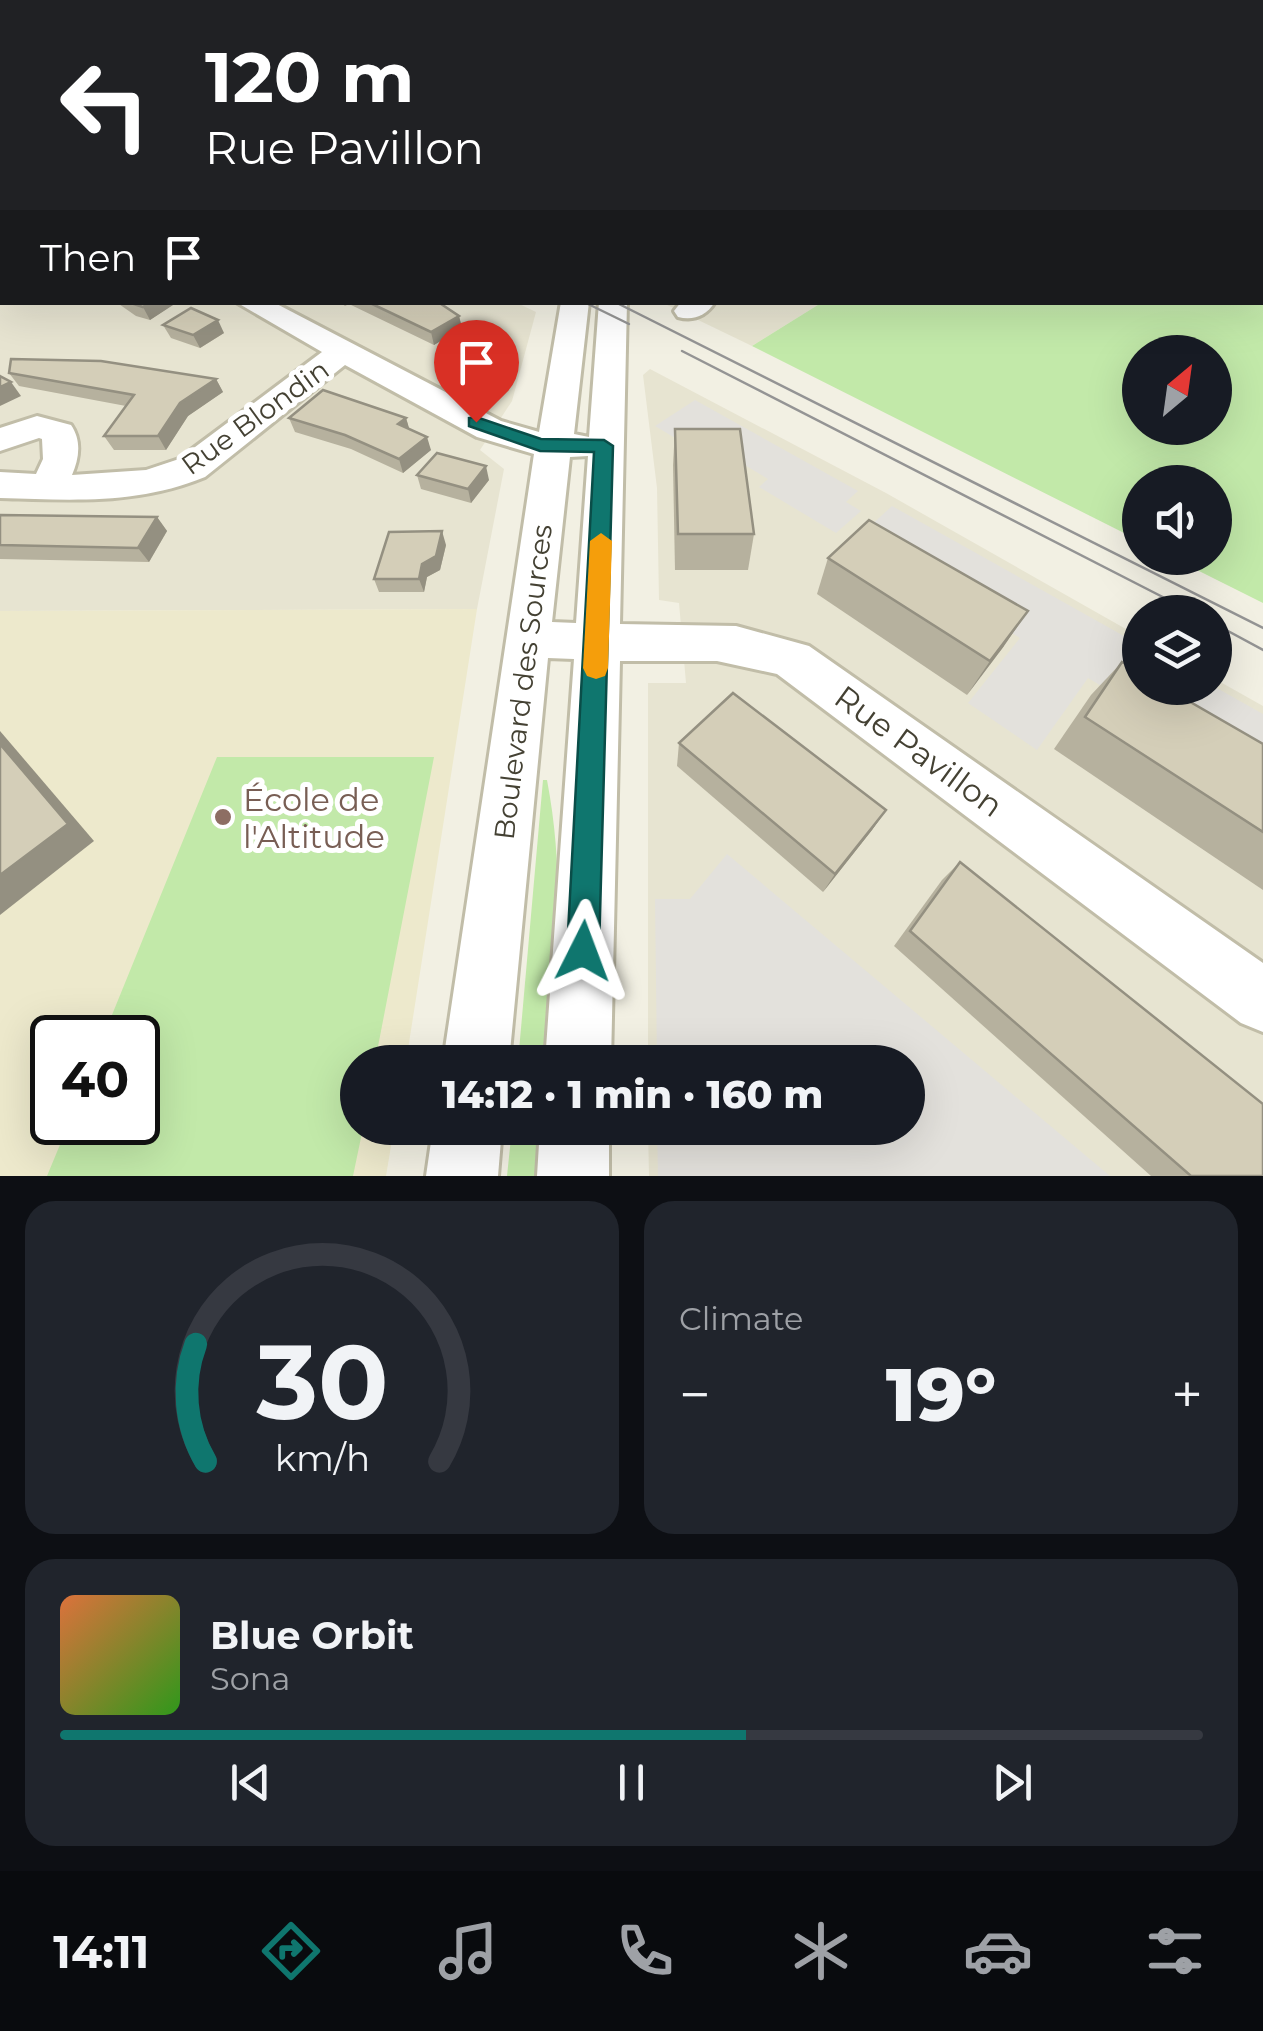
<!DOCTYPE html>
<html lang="en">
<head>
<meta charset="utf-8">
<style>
  :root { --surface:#171b24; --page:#20242c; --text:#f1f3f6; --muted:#9ea1a6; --line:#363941; --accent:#0f766e }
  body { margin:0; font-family:Montserrat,sans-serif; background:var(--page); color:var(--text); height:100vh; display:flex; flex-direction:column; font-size:38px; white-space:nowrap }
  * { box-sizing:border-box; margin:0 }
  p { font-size:32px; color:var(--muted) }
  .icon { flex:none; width:55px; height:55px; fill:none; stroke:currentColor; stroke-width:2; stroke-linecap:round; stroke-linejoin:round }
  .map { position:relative; height:1176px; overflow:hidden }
  .panel { display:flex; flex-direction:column; gap:25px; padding:25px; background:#0d0f14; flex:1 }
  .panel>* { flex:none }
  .hud { position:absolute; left:0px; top:0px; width:1265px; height:305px; box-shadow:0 10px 40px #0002; background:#202124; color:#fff; overflow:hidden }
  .needle { width:65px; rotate:29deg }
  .fabs { position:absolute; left:1122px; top:335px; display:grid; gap:20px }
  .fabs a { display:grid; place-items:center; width:110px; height:110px; border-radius:50%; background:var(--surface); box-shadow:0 10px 40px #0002; font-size:50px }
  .speed { position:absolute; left:30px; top:1015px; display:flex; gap:20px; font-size:50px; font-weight:700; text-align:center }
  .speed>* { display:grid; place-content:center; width:130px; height:130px; border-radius:50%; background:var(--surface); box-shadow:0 10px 40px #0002; line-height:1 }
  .speed .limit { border:5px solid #111; border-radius:15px; background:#fff; color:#111 }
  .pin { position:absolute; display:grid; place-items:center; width:85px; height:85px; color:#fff; margin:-102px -42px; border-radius:50% 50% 50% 0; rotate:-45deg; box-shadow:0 0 10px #0007 }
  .pin .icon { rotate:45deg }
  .me { position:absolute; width:110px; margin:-55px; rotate:3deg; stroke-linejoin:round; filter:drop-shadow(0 0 8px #0008) }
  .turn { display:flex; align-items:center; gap:35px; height:210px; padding:0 40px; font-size:45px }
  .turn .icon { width:130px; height:130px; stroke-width:2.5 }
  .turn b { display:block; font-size:70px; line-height:85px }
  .then { display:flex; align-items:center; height:95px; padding:0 40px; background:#0003; gap:20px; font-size:38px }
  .big { font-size:75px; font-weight:800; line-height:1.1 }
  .panel .card { flex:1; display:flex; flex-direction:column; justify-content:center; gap:15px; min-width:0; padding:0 35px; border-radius:30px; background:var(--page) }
  .panel .dial { align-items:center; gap:0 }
  .dial svg { height:260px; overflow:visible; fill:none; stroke:var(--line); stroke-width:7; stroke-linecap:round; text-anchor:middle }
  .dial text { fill:var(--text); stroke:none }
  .song { display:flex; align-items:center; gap:30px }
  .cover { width:120px; height:120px; border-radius:15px; background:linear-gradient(135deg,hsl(20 70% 55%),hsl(110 70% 35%)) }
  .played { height:10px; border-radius:5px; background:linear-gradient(90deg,var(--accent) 60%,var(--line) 60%) }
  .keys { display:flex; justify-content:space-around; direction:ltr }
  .heat { display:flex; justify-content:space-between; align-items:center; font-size:55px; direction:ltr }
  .panel .tiles { flex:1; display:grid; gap:25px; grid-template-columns:1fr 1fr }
  .card:last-child { grid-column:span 2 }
  .trip { position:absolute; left:340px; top:1045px; width:585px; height:100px; border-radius:50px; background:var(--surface); box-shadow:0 10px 40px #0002; font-weight:800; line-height:100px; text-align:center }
  .dock { display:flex; height:160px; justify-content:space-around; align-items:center; background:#090b0e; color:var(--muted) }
  .dock .icon { width:70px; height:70px }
  .dock .selected { color:var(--accent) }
  .dock b { font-size:45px; color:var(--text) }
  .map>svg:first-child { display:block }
  .residential { fill:#e7e4d1 }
  .education { fill:#ede9cc; fill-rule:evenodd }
  .green { fill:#c2e9a9; fill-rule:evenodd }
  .parking { fill:#e3e1dc }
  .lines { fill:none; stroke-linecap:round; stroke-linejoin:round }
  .minor-casing { stroke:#c1bda8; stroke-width:6 }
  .minor { fill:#fff; fill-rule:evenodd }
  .tram { stroke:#949494; stroke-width:2.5 }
  .wall { fill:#b6b19e }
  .shaded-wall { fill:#949081 }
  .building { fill:#d4ceb8; stroke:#949081; stroke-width:2.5 }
  .route { fill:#0f766e; stroke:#0a4d48; stroke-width:2.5 }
  .slow { fill:#f59e0b }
  .education-dot { fill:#8d6e63; stroke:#fff; stroke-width:4 }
  .labels { text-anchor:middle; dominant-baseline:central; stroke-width:10; stroke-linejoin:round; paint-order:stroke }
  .street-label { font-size:28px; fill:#444133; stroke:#fff }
  .near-street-label { font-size:32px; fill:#444133; stroke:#fff }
  .near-education-label { font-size:32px; fill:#785e54; stroke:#fff; text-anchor:start }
</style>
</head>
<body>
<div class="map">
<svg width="1263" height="1176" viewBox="0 0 1263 1176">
  <rect width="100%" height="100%" fill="#f2f0e3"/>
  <!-- residential -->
  <g class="residential">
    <path d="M0,153l2,149h513l21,10 -24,89 -32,49 24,19 -27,140 -477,2z"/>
    <path d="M663,303h158l-69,43z"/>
    <path d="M650,369l236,124 254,144v51h75v-9l48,27v470h-614l-1,-48h260v-66h-260v-379h38l-7,-80 -20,-3 -2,-112 -14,-113z"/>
  </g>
  <!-- education -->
  <path class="education" d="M477,609l-71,453h-48v66h36l-8,48h-386v-565zM52,1038h86v84h-86z"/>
  <!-- green -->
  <g class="green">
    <path d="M1263,185v418l-90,-45h42v-76h-75v59l-388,-195 69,-43 441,-1zM1215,352v76h-75v-76z"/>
    <path d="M217,757h217l-59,305h-17v66h5l-10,48h-306l22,-53 69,-1v-84l-35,-1z"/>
    <path d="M543,780h4c19,100 9,182 3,282h-32z"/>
    <path d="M512,1128h33l-3,48h-35z"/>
  </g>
  <!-- parking -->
  <g class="parking">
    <path d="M695,400l163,91 -12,11 15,9 -25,22 -77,-46 9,-8 -47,-28 -11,8 -55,-33z"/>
    <path d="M892,506l248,139v43l75,-1 48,27v69l-175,-105 -51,72 -69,-47 52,-65 -164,-99z"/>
    <path d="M727,854l383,322h-452l-1,-48h251v-66h-251l-2,-163h35z"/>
  </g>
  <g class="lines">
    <!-- minor casing -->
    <g class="minor-casing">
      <g id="minor">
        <path d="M0,161l2,1v14l-2,-1z"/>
        <path d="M236,302h37l228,119 38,11 22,-130h28l-15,132 15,3 10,-135h28l-7,322 116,2 73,20 454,317v69l-22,-9 -464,-349 -60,-13h-97l-9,401h-66l29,-403 -26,-1 -39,404h-66l91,-608 -57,-17 -132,-72 -140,112c-68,28 -134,23 -205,21v-26l36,2 7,-15 -1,-20 -3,-1 -39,13v-23l37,-12 34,9c11,16 8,34 1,50l74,-5 33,-11 143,-107zM588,456l-12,167 -24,-1 18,-165z"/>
        <path d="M681,302h34c-9,14 -22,19 -37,15l-4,-6z"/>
        <path d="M433,1128h69l-4,48h-72z"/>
        <path d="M540,1128h69v48h-72z"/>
      </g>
    </g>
    <!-- minor -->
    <use href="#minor" class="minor"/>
    <!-- tram -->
    <g class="tram">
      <path d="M584,302l45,22"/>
      <path d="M615,302l648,326"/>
      <path d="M682,351l510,261"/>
      <path d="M1215,624l48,26"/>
    </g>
  </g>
  <!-- wall -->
  <g class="wall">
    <path d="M116,302h60v1l-26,17 -14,-4z"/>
    <path d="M340,302h98l21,14 3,12 -28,17 -85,-41 -4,2z"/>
    <path d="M163,325l61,8 -24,15 -29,-10z"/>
    <path d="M9,373l207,6 7,13 -35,24 -22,34h-52l-10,-14 22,-30 -107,-20z"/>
    <path d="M289,418h117l3,11 22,21 -28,23 -52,-24 -56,-17z"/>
    <path d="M675,429l79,105 -6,36h-73l-2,-105z"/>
    <path d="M417,475l72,5 -18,23 -50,-14z"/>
    <path d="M0,515l157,2 10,14 -18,31 -149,-3z"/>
    <path d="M446,545l-6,25 -13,7 -3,15h-45l-5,-13z"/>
    <path d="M828,558l176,88 -37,49 -150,-101z"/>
    <path d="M1122,662l141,82v146l-209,-141 37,-54z"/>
    <path d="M679,743l207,67 -14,20 -49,62 -146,-126z"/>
    <path d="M960,862l303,314h-112l-257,-230 48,-66z"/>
  </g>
  <!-- shaded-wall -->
  <g class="shaded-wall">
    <path d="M2,238v15l-2,1v-15z"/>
    <path d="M150,302h26v1l-26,17 -7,-13z"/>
    <path d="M459,316l3,12 -28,17 -3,-13z"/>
    <path d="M218,320l6,13 -24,15 -7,-13z"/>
    <path d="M216,379l7,13 -35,24 -22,34 -8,-14 22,-33z"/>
    <path d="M11,382l10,14 -21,10v-19z"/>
    <path d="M406,418l4,13 -12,-7z"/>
    <path d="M427,437l4,13 -28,23 -4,-14z"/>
    <path d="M486,466l3,14 -18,23 -3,-14z"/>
    <path d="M157,517l10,14 -18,31 -11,-14z"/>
    <path d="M442,531l4,14 -6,25 -13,7 -3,15 -5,-13 3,-15z"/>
    <path d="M1028,611l-24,35 -37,49 23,-34z"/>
    <path d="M0,731l94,110 -94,74z"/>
    <path d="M886,810l-14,20 -49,62 12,-18z"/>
  </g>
  <!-- building -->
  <g class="building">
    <path d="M0,203h2v35l-2,1z"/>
    <path d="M128,302h22l-7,5z"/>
    <path d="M368,302h70l21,14 -28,16z"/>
    <path d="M191,308l27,12 -25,15 -30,-10z"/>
    <path d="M11,359l90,2 115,18 -36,24 -22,33h-54l30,-41 -125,-22z"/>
    <path d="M0,376l11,6 -11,5z"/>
    <path d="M323,390l83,28 -8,6 29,13 -28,22 -54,-24 -56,-17z"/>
    <path d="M675,429h65l14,105h-76z"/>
    <path d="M437,453l49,13 -18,23 -51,-14z"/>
    <path d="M0,515l157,2 -19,31 -138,-3z"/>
    <path d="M869,520l159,91 -38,50 -162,-103z"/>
    <path d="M442,531l-6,25 -14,8 -3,15h-45l15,-47z"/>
    <path d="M1122,662l18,10v16h26l97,56v88l-178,-115z"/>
    <path d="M733,693l153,117 -51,64 -156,-131z"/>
    <path d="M0,744l68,80 -68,51z"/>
    <path d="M960,862l303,242v72h-72l-281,-245z"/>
  </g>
  <!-- sky -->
  <linearGradient id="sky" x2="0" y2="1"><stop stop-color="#89b9ec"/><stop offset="0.48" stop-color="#f9f8f2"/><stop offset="1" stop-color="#f9f8f2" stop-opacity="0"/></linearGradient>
  <rect width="1263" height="318" fill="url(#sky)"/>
  <!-- route -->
  <path class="route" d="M476,417l65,22 63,1 9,6 -14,505 -4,11 -12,5 -11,-5 -5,-11 27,-499 -54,-1 -71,-25v-8z"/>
  <!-- slow -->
  <path class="slow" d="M601,533l11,8 -4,127 -3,8 -9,3 -9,-3 -4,-8 7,-127z"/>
  <!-- markers -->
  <circle class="education-dot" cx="223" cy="817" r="10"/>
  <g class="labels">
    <!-- street labels -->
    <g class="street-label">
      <text transform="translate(255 417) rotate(-36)">Rue Blondin</text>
      <text transform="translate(523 682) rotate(-83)">Boulevard des Sources</text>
    </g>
    <!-- near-street labels -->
    <g class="near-street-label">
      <text transform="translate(919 751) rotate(36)">Rue Pavillon</text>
    </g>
    <!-- near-education labels -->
    <g class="near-education-label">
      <text x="243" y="799">École de<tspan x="243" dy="37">l'Altitude</tspan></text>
    </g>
  </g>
</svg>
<div class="fabs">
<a><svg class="needle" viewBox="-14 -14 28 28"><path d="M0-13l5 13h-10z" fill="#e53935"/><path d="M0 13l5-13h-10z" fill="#9ea1a6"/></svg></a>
<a><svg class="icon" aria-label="sound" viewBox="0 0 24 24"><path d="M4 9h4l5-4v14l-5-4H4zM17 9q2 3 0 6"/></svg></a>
<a><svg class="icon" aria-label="layers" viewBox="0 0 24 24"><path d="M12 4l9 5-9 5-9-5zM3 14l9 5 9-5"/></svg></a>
</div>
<div class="speed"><div class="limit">40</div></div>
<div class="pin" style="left:476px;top:422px;background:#d93025"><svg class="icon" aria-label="arrive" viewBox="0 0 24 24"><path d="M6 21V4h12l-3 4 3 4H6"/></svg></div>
<svg class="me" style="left:583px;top:951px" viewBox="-20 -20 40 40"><path d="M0-17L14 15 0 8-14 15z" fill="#0f766e" stroke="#fff" stroke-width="4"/></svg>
<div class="trip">14:12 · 1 min · 160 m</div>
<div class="hud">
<div class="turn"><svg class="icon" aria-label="left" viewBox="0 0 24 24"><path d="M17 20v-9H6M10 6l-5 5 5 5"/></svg><div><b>120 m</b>Rue Pavillon</div></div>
<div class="then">Then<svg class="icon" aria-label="arrive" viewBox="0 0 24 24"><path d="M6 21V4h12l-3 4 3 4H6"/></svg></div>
</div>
</div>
<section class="panel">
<div class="tiles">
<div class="card dial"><svg viewBox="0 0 100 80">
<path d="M14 69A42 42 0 1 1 86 69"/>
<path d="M14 69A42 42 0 0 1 11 33" stroke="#0f766e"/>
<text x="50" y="56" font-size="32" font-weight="700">30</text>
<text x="50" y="72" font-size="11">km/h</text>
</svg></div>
<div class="card"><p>Climate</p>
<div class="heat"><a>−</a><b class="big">19°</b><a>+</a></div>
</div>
<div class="card">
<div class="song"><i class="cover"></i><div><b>Blue Orbit</b><p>Sona</p></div></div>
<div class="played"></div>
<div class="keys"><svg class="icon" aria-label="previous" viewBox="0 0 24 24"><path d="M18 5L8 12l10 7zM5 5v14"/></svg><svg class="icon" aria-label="pause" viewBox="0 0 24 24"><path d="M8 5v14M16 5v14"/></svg><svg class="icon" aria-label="next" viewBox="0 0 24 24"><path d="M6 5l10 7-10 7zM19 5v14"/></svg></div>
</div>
</div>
</section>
<nav class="dock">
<b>14:11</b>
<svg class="icon selected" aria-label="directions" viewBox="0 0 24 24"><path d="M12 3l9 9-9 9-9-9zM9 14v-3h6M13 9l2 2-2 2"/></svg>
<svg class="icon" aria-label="music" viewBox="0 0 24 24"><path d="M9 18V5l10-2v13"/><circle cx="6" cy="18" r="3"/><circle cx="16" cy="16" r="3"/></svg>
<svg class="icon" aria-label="phone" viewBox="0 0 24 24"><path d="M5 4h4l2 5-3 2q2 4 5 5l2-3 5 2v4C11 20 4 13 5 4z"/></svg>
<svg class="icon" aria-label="climate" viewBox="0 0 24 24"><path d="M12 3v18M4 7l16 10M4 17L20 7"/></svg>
<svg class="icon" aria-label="car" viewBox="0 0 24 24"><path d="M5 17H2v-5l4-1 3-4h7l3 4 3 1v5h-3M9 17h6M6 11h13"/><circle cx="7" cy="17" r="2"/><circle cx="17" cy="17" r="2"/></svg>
<svg class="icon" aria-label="filters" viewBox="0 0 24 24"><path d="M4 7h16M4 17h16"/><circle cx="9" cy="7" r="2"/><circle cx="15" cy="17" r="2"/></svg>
</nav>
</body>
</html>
